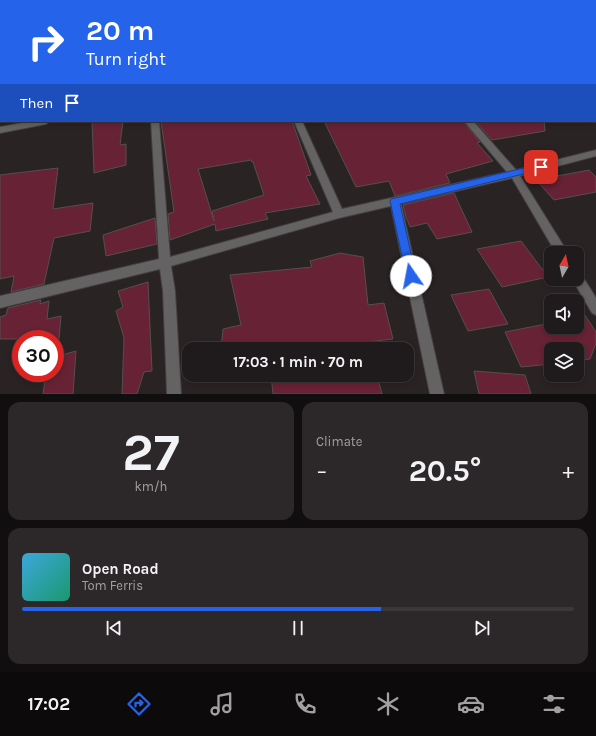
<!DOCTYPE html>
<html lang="en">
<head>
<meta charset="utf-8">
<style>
  :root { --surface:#1f1a1b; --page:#2c2728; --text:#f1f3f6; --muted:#a1a1a3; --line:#3c383a; --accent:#2563eb }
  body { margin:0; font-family:Karla,sans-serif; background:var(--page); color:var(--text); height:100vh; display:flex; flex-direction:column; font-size:15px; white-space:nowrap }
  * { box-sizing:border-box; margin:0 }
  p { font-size:13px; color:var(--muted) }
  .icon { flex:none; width:22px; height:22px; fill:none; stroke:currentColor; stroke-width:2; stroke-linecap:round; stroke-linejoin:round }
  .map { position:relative; height:394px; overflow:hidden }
  .details { display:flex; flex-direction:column; gap:8px; padding:8px; background:#110e0f; flex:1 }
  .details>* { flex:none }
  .hud { position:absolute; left:0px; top:0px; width:596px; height:122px; box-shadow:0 2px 6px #0003,0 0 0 1px var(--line); background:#2563eb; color:#fff; overflow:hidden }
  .needle { width:26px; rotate:9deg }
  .fabs { position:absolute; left:544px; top:246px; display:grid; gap:8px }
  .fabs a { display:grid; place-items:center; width:40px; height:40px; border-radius:8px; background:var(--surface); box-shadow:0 2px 6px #0003,0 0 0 1px var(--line); font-size:20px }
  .speed { position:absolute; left:12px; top:330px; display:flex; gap:8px; font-size:20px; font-weight:700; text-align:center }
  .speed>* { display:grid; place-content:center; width:52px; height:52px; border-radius:50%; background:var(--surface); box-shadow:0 2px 6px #0003,0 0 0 1px var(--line); line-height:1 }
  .speed .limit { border:6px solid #d22; background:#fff; color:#111 }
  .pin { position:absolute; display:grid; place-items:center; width:34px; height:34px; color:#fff; margin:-17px; border-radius:8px; box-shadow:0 2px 6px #0006 }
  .me { position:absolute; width:44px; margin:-22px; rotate:348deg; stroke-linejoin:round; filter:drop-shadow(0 0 3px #0008) }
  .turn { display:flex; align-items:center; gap:14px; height:84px; padding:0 20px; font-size:18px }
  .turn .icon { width:52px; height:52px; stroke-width:2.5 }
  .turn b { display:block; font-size:28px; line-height:34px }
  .then { display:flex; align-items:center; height:38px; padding:0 20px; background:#0003; gap:8px; font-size:15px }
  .big { font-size:30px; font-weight:700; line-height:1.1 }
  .details .widget { flex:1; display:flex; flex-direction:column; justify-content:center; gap:6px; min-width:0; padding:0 14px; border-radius:12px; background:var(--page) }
  .details .dial { align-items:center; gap:0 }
  .dial b { font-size:52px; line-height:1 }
  .song { display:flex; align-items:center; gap:12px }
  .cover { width:48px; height:48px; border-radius:6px; background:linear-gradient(135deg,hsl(200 70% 55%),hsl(160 70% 35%)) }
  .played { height:4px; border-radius:2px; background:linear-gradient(90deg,var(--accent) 65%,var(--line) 65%) }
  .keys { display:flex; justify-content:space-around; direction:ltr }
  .heat { display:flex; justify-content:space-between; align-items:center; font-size:22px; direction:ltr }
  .details .tiles { flex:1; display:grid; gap:8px; grid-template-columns:1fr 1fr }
  .widget:last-child { grid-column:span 2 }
  .trip { position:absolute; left:182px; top:342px; width:232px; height:40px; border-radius:12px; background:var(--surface); box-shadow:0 2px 6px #0003,0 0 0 1px var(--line); font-weight:700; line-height:40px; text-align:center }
  .menu { display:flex; height:64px; justify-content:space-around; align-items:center; background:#0c0a0b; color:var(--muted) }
  .menu .icon { width:28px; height:28px }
  .menu .active { color:var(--accent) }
  .menu b { font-size:18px; color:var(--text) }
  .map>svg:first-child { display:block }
  .building { fill:#682236; stroke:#554f50; fill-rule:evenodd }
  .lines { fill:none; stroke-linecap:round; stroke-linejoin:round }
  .street-casing { stroke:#453f40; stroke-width:2 }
  .secondary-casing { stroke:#453f40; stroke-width:2 }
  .street { fill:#646262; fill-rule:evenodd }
  .secondary { fill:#888484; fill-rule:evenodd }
  .route { fill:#2563eb; stroke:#184099 }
</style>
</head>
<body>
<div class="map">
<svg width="596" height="394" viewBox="0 0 596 394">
  <rect width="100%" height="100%" fill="#292324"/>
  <!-- building -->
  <g class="building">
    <path d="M92,121h31l-3,24 6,-1v21l-32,8z"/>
    <path d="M161,121h131l19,54 -5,1 14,28 -55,9 3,6 -52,12 -1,-7 -45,16 -2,-26 6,-2zM251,160l1,2h1l11,33 -52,16 2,10 -16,-52z"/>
    <path d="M324,121h139l17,21 -3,1 16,18 -47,13 4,9 -55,13 -6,-15 -33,6z"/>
    <path d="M475,121h69l1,10 -53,9z"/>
    <path d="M58,168l-5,41 40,-6 -3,28 -36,7 -10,46 -33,8 3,-16 -14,3v-104z"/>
    <path d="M589,170l7,7v15l-42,8 -18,-20z"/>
    <path d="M454,193l18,39 -35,7 -10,-16 -17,4 -4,-10 -3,-12z"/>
    <path d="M155,218l2,26 -51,12 -3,-21z"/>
    <path d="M521,241l27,36 -46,10 -25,-38z"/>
    <path d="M340,253l23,4 5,48 16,-2 9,36 -90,10h-82l2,-20 18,-4 -11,-50 82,-8 -2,-6z"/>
    <path d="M148,282l4,89 -8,1 -7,22h-15l2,-56 -8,-27 7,-4 -5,-16z"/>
    <path d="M489,289l19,35 -40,7 -17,-36z"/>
    <path d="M41,300l-1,4 9,-3 -2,18 14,-3 -2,23h-59v-22l6,-2 2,-7z"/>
    <path d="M577,303l19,29v11l-6,16 -13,2v-12h-26v15l-30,3 -16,-35 41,-8 5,-13v16h26z"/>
    <path d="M76,351l-3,43h-30l3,-21h9v-16z"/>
    <path d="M474,371l51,4 6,19h-52z"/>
    <path d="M271,375h106l5,19h-109z"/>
  </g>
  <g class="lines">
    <!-- street casing -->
    <g class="street-casing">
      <g id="street">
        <path d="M359,0h6l1,1h-6z"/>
        <path d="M510,0h6l1,1h-6z"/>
        <path d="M538,0h14l-15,1z"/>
        <path d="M583,0h6l1,1h-6z"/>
        <path d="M595,3l1,1v4l-1,-1z"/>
        <rect x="595" y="51" width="1" height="5"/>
        <rect x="0" y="56" width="1" height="4"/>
        <path d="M33,121h17l-4,3 -46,9v-6z"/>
        <path d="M151,121h8l11,136 163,-45 -39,-91h8l40,88 165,-37 -43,-51h9l43,49 80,-20v6l-76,20 48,77h-12l-44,-75 -111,26 43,190h-14l-39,-188 -52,12 -168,48 4,25 6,103h-14l-4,-103 -3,-22 -160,39v-12l159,-37z"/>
        <path d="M577,273l4,1 15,24v17l-4,-2 -20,-34h5z"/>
      </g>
    </g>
    <!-- secondary casing -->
    <g class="secondary-casing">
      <g id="secondary">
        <path d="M13,0h6l-7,1z"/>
        <path d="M0,19h1l-1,5z"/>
      </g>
    </g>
    <!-- street -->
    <use href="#street" class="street"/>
    <!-- secondary -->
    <use href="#secondary" class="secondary"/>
  </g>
  <!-- route -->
  <path class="route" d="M541,164l3,1 1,2 -1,2 -144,35 16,72 -1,3 -4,1 -4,-1 -17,-78 1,-2z"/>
</svg>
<div class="fabs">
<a><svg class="needle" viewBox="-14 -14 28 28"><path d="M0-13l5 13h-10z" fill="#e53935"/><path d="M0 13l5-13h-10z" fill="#a1a1a3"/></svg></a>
<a><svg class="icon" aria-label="sound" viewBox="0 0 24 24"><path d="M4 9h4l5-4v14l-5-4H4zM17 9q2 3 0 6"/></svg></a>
<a><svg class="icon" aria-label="layers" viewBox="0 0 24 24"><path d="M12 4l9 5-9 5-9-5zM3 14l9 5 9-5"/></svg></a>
</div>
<div class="speed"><div class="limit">30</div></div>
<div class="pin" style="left:541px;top:167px;background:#d93025"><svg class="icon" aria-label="arrive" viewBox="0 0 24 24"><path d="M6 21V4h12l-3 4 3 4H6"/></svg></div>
<svg class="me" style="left:411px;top:276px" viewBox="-20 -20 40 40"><circle r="19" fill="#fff"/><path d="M0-13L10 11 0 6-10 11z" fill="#2563eb"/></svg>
<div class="trip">17:03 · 1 min · 70 m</div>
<div class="hud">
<div class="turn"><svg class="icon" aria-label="right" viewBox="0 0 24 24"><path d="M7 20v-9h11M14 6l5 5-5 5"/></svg><div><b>20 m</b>Turn right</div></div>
<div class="then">Then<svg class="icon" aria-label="arrive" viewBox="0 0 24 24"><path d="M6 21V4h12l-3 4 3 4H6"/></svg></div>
</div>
</div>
<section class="details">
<div class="tiles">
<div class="widget dial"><b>27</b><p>km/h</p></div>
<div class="widget"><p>Climate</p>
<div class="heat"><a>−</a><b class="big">20.5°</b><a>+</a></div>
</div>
<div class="widget">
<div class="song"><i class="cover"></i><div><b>Open Road</b><p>Tom Ferris</p></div></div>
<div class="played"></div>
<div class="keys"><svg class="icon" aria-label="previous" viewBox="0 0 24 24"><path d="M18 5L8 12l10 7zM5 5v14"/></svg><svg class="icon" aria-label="pause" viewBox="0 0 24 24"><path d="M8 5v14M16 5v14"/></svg><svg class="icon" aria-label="next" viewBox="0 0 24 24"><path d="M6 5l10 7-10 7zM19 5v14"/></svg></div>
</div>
</div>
</section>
<nav class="menu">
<b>17:02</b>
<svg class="icon active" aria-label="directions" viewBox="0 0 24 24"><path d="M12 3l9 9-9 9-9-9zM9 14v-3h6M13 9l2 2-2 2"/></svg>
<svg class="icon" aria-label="music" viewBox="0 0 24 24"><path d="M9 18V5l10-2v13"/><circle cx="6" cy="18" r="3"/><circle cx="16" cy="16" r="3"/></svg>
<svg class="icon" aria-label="phone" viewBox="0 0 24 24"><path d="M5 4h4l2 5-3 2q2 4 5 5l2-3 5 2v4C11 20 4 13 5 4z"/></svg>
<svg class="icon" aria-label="climate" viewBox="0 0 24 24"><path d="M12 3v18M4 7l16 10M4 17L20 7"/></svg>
<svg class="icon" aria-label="car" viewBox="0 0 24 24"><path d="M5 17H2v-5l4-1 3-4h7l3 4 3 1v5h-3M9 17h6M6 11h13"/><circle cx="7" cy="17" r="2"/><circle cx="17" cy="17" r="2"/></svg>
<svg class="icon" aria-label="filters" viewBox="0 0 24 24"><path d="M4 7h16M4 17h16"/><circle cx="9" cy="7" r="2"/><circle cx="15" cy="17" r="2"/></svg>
</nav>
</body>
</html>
